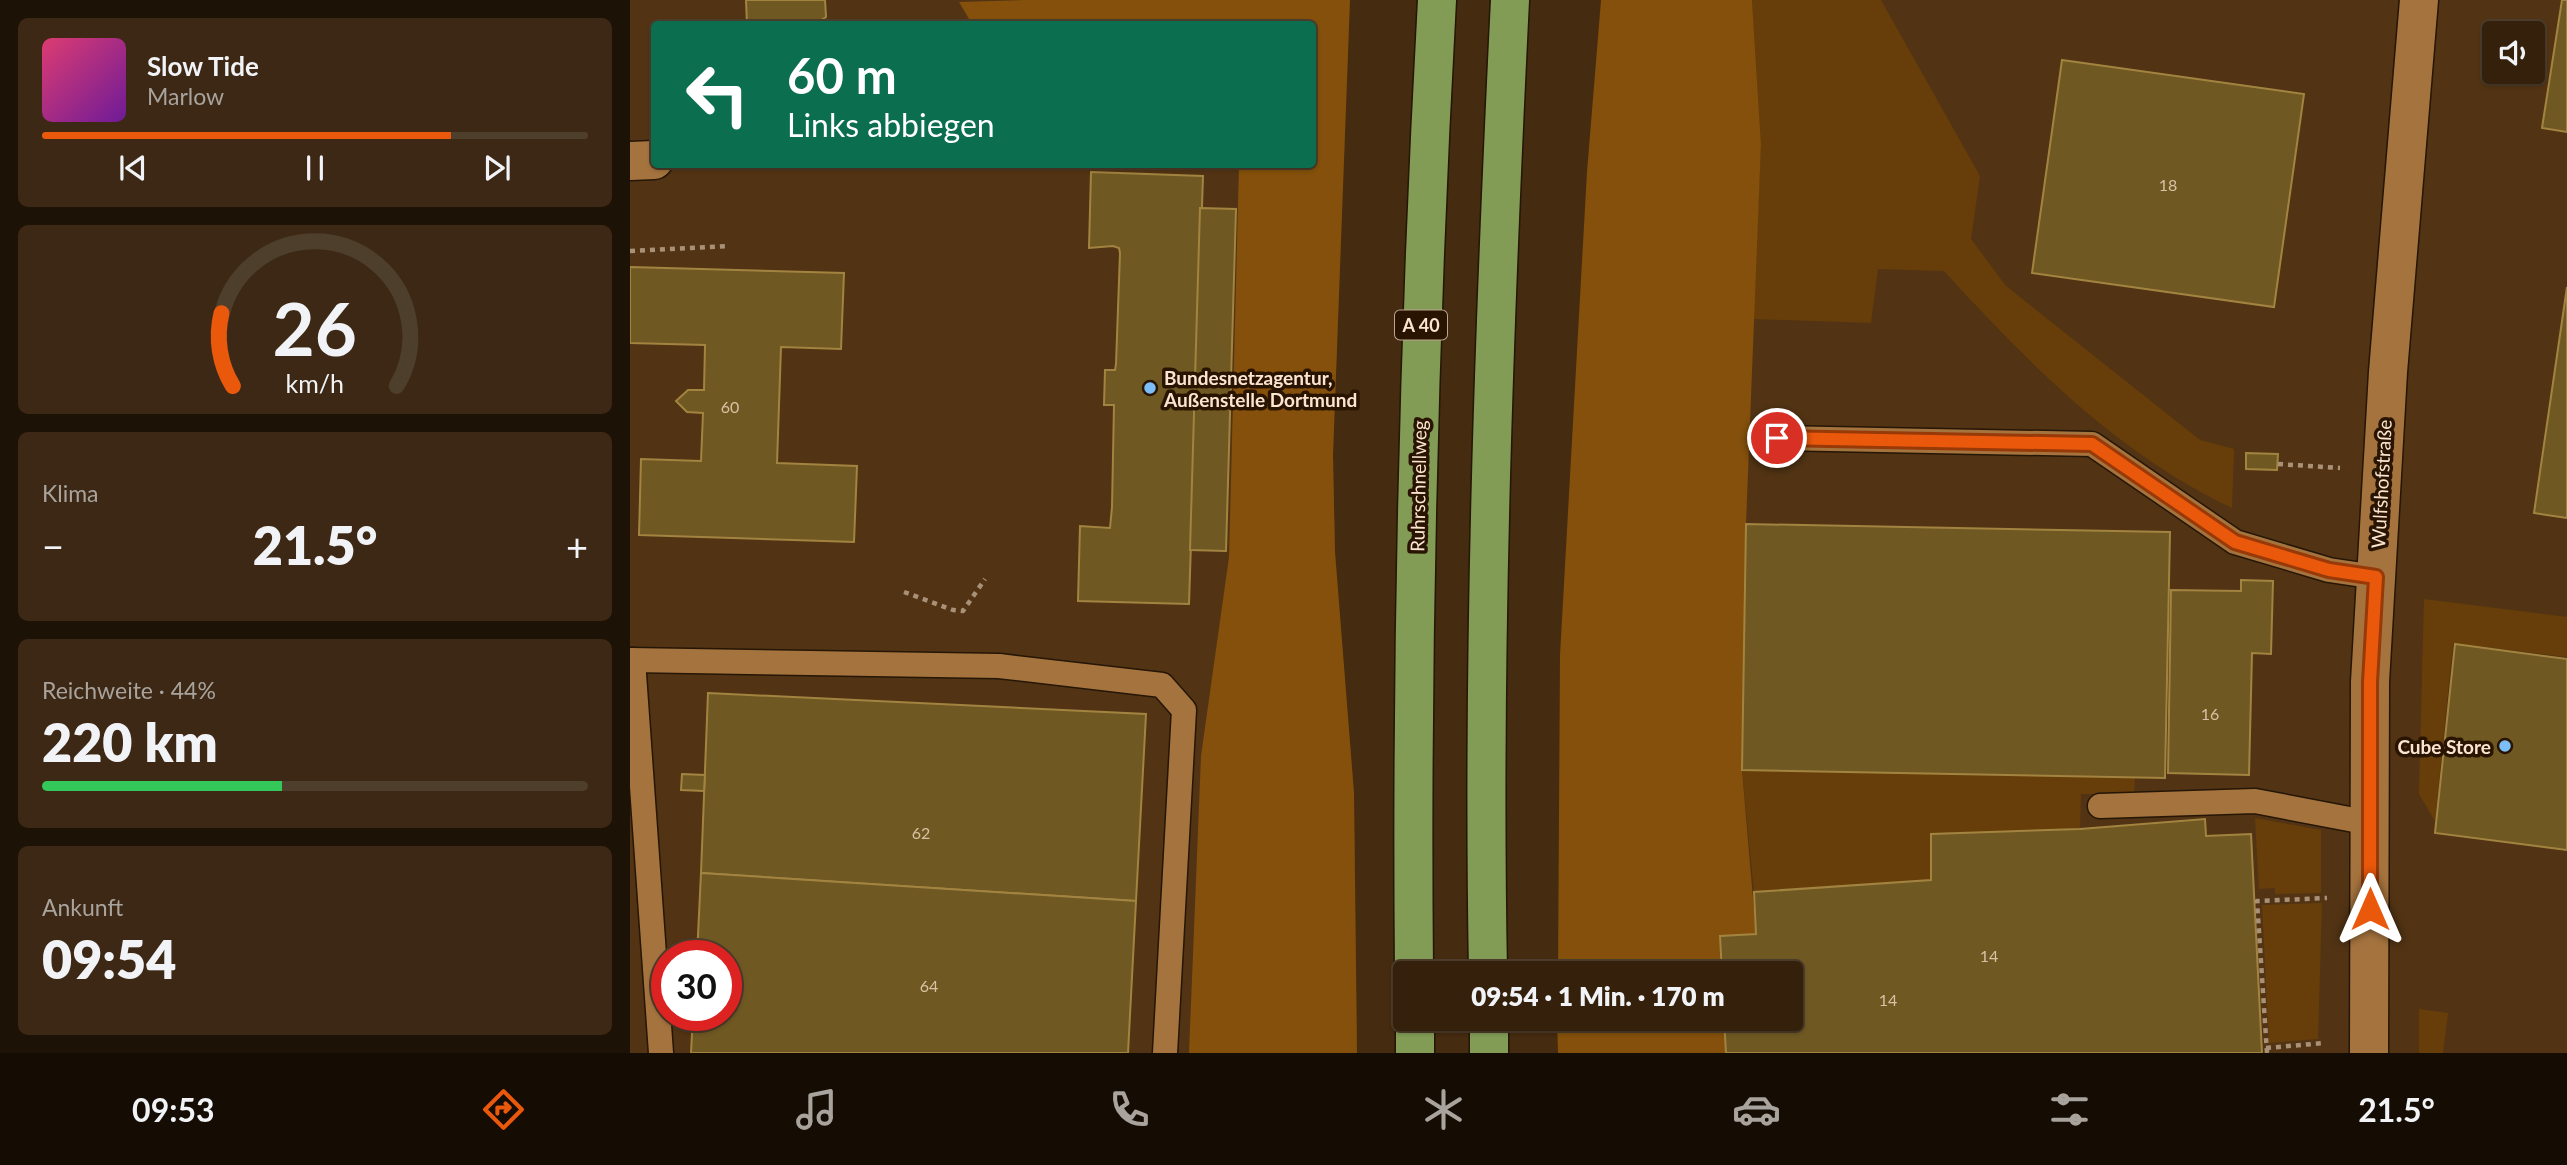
<!DOCTYPE html>
<html lang="de">
<head>
<meta charset="utf-8">
<style>
  :root { --surface:#34200b; --page:#3c2814; --text:#f1f3f6; --muted:#a9a39d; --line:#4e3e2c; --accent:#ea580c }
  body { margin:0; font-family:Lato,sans-serif; background:var(--page); color:var(--text); height:100vh; display:flex; flex-direction:column; font-size:26px; white-space:nowrap }
  * { box-sizing:border-box; margin:0 }
  p { font-size:23px; color:var(--muted) }
  .icon { flex:none; width:38px; height:38px; fill:none; stroke:currentColor; stroke-width:2; stroke-linecap:round; stroke-linejoin:round }
  .map { position:relative; flex:1; overflow:hidden }
  .side { display:flex; flex-direction:column; gap:18px; padding:18px; background:#1d1206; width:630px }
  .side>* { flex:none }
  .hud { position:absolute; left:21px; top:21px; width:665px; height:147px; border-radius:7px; box-shadow:0 2px 5px #0004,0 0 0 2px var(--line); background:#0b6e4f; color:#fff; overflow:hidden }
  .fabs { position:absolute; left:1852px; top:21px; display:grid; gap:14px }
  .fabs a { display:grid; place-items:center; width:63px; height:63px; border-radius:7px; background:var(--surface); box-shadow:0 2px 5px #0004,0 0 0 2px var(--line); font-size:35px }
  .speed { position:absolute; left:21px; top:940px; display:flex; gap:14px; font-size:35px; font-weight:700; text-align:center }
  .speed>* { display:grid; place-content:center; width:91px; height:91px; border-radius:50%; background:var(--surface); box-shadow:0 2px 5px #0004,0 0 0 2px var(--line); line-height:1 }
  .speed .limit { border:10px solid #d22; background:#fff; color:#111 }
  .pin { position:absolute; display:grid; place-items:center; width:60px; height:60px; color:#fff; margin:-30px; border:4px solid #fff; border-radius:50%; box-shadow:0 2px 7px #0007 }
  .me { position:absolute; width:77px; margin:-38px; rotate:0deg; stroke-linejoin:round; filter:drop-shadow(0 0 5px #0008) }
  .turn { display:flex; align-items:center; gap:24px; height:147px; padding:0 21px; font-size:32px }
  .turn .icon { width:91px; height:91px; stroke-width:2.5 }
  .turn b { display:block; font-size:49px; line-height:60px }
  .big { font-size:52px; font-weight:800; line-height:1.1 }
  .side .tile { flex:1; display:flex; flex-direction:column; justify-content:center; gap:10px; min-width:0; padding:0 24px; border-radius:10px; background:var(--page) }
  .side .dial { align-items:center; gap:0 }
  .dial svg { height:182px; overflow:visible; fill:none; stroke:var(--line); stroke-width:7; stroke-linecap:round; text-anchor:middle }
  .dial text { fill:var(--text); stroke:none }
  .song { display:flex; align-items:center; gap:21px }
  .cover { width:84px; height:84px; border-radius:10px; background:linear-gradient(135deg,hsl(340 70% 55%),hsl(280 70% 35%)) }
  .played { height:7px; border-radius:4px; background:linear-gradient(90deg,var(--accent) 75%,var(--line) 75%) }
  .keys { display:flex; justify-content:space-around; direction:ltr }
  .heat { display:flex; justify-content:space-between; align-items:center; font-size:38px; direction:ltr }
  .charge { height:10px; border-radius:5px; background:linear-gradient(90deg,#34c759 44%,var(--line) 0) }
  .trip { position:absolute; left:763px; top:961px; width:410px; height:70px; border-radius:7px; background:var(--surface); box-shadow:0 2px 5px #0004,0 0 0 2px var(--line); font-weight:800; line-height:70px; text-align:center }
  .tab-bar { display:flex; height:112px; justify-content:space-around; align-items:center; background:#150d04; color:var(--muted) }
  .tab-bar .icon { width:49px; height:49px }
  .tab-bar .on { color:var(--accent) }
  .tab-bar b { font-size:32px; color:var(--text) }
  main { display:flex; flex:1; min-height:0 }
  .map>svg:first-child { display:block }
  .built { fill:#523414; fill-rule:evenodd }
  .green { fill:#673e09 }
  .forest { fill:#84500b }
  .building { fill:#6f5822; stroke:#a28440; stroke-width:2 }
  .lines { fill:none; stroke-linecap:round; stroke-linejoin:round }
  .service-casing { stroke:#251606; stroke-width:27 }
  .minor-casing { stroke:#251606; stroke-width:41 }
  .motorway-casing { stroke:#251606; stroke-width:41 }
  .path { stroke:#a99178; stroke-width:4.5; stroke-dasharray:5 5; stroke-linecap:butt }
  .service { stroke:#a5733e; stroke-width:24 }
  .minor { stroke:#a5733e; stroke-width:38 }
  .motorway { stroke:#829c56; stroke-width:38 }
  .route-casing { stroke:#983908; stroke-width:18 }
  .route { stroke:#ea580c; stroke-width:12 }
  .poi-dot { fill:#7bbef8; stroke:#281401; stroke-width:2.5 }
  .labels { text-anchor:middle; dominant-baseline:central; stroke-width:7; stroke-linejoin:round; paint-order:stroke }
  .number-label { font-size:16px; fill:#d9c2a4 }
  .shield { fill:#281401; stroke:#bca692; stroke-width:2 }
  .shield-label { font-size:18px; font-weight:bold; fill:#fce5d0 }
  .poi-label { font-size:19px; font-weight:bold; fill:#fce5d0; stroke:#281401; text-anchor:start }
  .street-label { font-size:19px; fill:#fce5d0; stroke:#281401 }
</style>
</head>
<body>
<main>
<section class="side">
<div class="tile">
<div class="song"><i class="cover"></i><div><b>Slow Tide</b><p>Marlow</p></div></div>
<div class="played"></div>
<div class="keys"><svg class="icon" aria-label="previous" viewBox="0 0 24 24"><path d="M18 5L8 12l10 7zM5 5v14"/></svg><svg class="icon" aria-label="pause" viewBox="0 0 24 24"><path d="M8 5v14M16 5v14"/></svg><svg class="icon" aria-label="next" viewBox="0 0 24 24"><path d="M6 5l10 7-10 7zM19 5v14"/></svg></div>
</div>
<div class="tile dial"><svg viewBox="0 0 100 80">
<path d="M14 69A42 42 0 1 1 86 69"/>
<path d="M14 69A42 42 0 0 1 9 37" stroke="#ea580c"/>
<text x="50" y="56" font-size="32" font-weight="700">26</text>
<text x="50" y="72" font-size="11">km/h</text>
</svg></div>
<div class="tile"><p>Klima</p>
<div class="heat"><a>−</a><b class="big">21.5°</b><a>+</a></div>
</div>
<div class="tile"><p>Reichweite · 44%</p><b class="big">220 km</b><div class="charge"></div></div>
<div class="tile"><p>Ankunft</p><b class="big">09:54</b></div>
</section>
<div class="map">
<svg width="1937" height="1053" viewBox="0 0 1937 1053">
  <rect width="100%" height="100%" fill="#452b0f"/>
  <!-- built -->
  <g class="built">
    <path d="M0,0h720l-17,455 2,97 19,241 3,260h-727zM24,24h658v140h-658zM37,956h59v59h-59z"/>
    <path d="M1085,0h852v1053h-857v-34l80,-1v-45h-79zM1864,33h38v39h-38z"/>
  </g>
  <!-- green -->
  <g class="green">
    <path d="M1122,0h129l99,176 -9,63 35,47 194,154 34,9 -2,59c-115,-55 -203,-144 -288,-237l-66,-2 -7,54 -118,-4 8,-175z"/>
    <path d="M1794,599l143,18v40l-114,-14 -18,178 -16,-27z"/>
    <path d="M1112,770l393,7 -1,17h-53l-1,35 -149,5v46l-177,12z"/>
    <path d="M1625,818l66,12v63l-46,1v-6l-16,1z"/>
    <path d="M1692,903l-4,136 -49,4 -7,-138z"/>
    <path d="M1789,1009l29,4 -5,40h-24z"/>
  </g>
  <!-- forest -->
  <g class="forest">
    <path d="M395,0h325l-17,455 2,97 19,241 3,260h-168l12,-297 28,-199 10,-392 73,-1v-140h-340l-13,-22z"/>
    <path d="M971,0h151l9,144 -15,380 -4,246 14,164 -36,2 2,37h-164l2,-318 27,-483z"/>
    <path d="M927,1019h167l2,34h-168z"/>
  </g>
  <!-- building -->
  <g class="building">
    <path d="M116,0h79l1,17 -11,7h-68z"/>
    <path d="M1932,0h5v132l-25,-4z"/>
    <path d="M1432,60l242,34 -30,213 -242,-34z"/>
    <path d="M461,172l112,4 -14,428 -111,-3 2,-75 30,2 2,-21 2,-102h-10l1,-35h10l1,-6 4,-111 -1,-5 -6,-2 -24,2z"/>
    <path d="M570,208l36,1 -10,342 -36,-1z"/>
    <path d="M0,267l214,6 -3,76 -60,-2 -4,116 80,3 -3,76 -215,-7 2,-76 60,2 2,-48 -16,-1 -11,-11 12,-11h16l1,-45 -75,-2z"/>
    <path d="M1937,287v231l-33,-5z"/>
    <path d="M1616,453l32,1 -1,16 -31,-1z"/>
    <path d="M1116,524l424,8 -5,246 -423,-8z"/>
    <path d="M1611,580l32,1 -2,73 -19,-1 -3,122 -81,-2 3,-183 70,1z"/>
    <path d="M1825,644l112,15v191l-132,-17z"/>
    <path d="M78,693l438,21 -10,187 -435,-28z"/>
    <path d="M52,774l23,1 -1,16 -23,-1z"/>
    <path d="M1575,819l1,17 45,-2 11,219h-536l-2,-35h66v-45h-68l-2,-37 36,-2 -2,-42 177,-12v-46l149,-5z"/>
    <path d="M71,873l435,28 -8,152h-437l2,-38h33v-59h-29z"/>
  </g>
  <g class="lines">
    <!-- service casing -->
    <g class="service-casing">
      <g id="service">
        <path d="M1147,438l315,6 143,98 94,28 47,7"/>
        <path d="M0,660l369,6 163,19 22,25 -19,343"/>
        <path d="M3,660l28,393"/>
        <path d="M1470,806l155,-5 115,22"/>
      </g>
    </g>
    <!-- minor casing -->
    <g class="minor-casing">
      <g id="minor">
        <path d="M0,161l24,-1"/>
        <path d="M1739,1053l1,-371 18,-310 31,-372"/>
      </g>
    </g>
    <!-- motorway casing -->
    <g class="motorway-casing">
      <g id="motorway">
        <path d="M784,973c-3,-324 5,-649 23,-973"/>
        <path d="M858,973c-6,-325 6,-649 22,-973"/>
        <path d="M785,1018v35"/>
        <path d="M859,1018v35"/>
      </g>
    </g>
    <!-- path -->
    <g class="path">
      <path d="M0,251l99,-5"/>
      <path d="M1648,464l62,4"/>
      <path d="M274,592l49,18 10,1 22,-32"/>
      <path d="M1636,1048l58,-5"/>
      <path d="M1637,1053l-10,-152 70,-3"/>
    </g>
    <!-- service -->
    <use href="#service" class="service"/>
    <!-- minor -->
    <use href="#minor" class="minor"/>
    <!-- motorway -->
    <use href="#motorway" class="motorway"/>
  </g>
  <g class="lines">
    <!-- route casing -->
    <g class="route-casing">
      <path id="route" d="M1147,438l315,6 143,98 94,28 47,7 -6,105v227"/>
    </g>
    <!-- route -->
    <use href="#route" class="route"/>
  </g>
  <!-- markers -->
  <g class="poi-dot">
    <circle cx="520" cy="388" r="7"/>
    <circle cx="1875" cy="746" r="7"/>
  </g>
  <g class="labels">
    <!-- number labels -->
    <g class="number-label">
      <text x="1538" y="184">18</text>
      <text x="100" y="406">60</text>
      <text x="1580" y="713">16</text>
      <text x="291" y="832">62</text>
      <text x="1359" y="955">14</text>
      <text x="299" y="985">64</text>
      <text x="1258" y="999">14</text>
    </g>
    <!-- shield labels -->
    <rect class="shield" x="765" y="310.5" width="52" height="29" rx="5"/>
    <g class="shield-label">
      <text x="791" y="325">A 40</text>
    </g>
    <!-- poi labels -->
    <g class="poi-label">
      <text x="534" y="377">Bundesnetzagentur,<tspan x="534" dy="22">Außenstelle Dortmund</tspan></text>
      <text x="1861" y="746" text-anchor="end">Cube Store</text>
    </g>
    <!-- street labels -->
    <g class="street-label">
      <text transform="translate(1751 484) rotate(-87)">Wulfshofstraße</text>
      <text transform="translate(788 486) rotate(-89)">Ruhrschnellweg</text>
    </g>
  </g>
</svg>
<div class="fabs">
<a><svg class="icon" aria-label="sound" viewBox="0 0 24 24"><path d="M4 9h4l5-4v14l-5-4H4zM17 9q2 3 0 6"/></svg></a>
</div>
<div class="speed"><div class="limit">30</div></div>
<div class="pin" style="left:1147px;top:438px;background:#d93025"><svg class="icon" aria-label="arrive" viewBox="0 0 24 24"><path d="M6 21V4h12l-3 4 3 4H6"/></svg></div>
<svg class="me" style="left:1740px;top:909px" viewBox="-20 -20 40 40"><path d="M0-17L14 15 0 8-14 15z" fill="#ea580c" stroke="#fff" stroke-width="4"/></svg>
<div class="trip">09:54 · 1 Min. · 170 m</div>
<div class="hud">
<div class="turn"><svg class="icon" aria-label="left" viewBox="0 0 24 24"><path d="M17 20v-9H6M10 6l-5 5 5 5"/></svg><div><b>60 m</b>Links abbiegen</div></div>
</div>
</div>
</main>
<nav class="tab-bar">
<b>09:53</b>
<svg class="icon on" aria-label="directions" viewBox="0 0 24 24"><path d="M12 3l9 9-9 9-9-9zM9 14v-3h6M13 9l2 2-2 2"/></svg>
<svg class="icon" aria-label="music" viewBox="0 0 24 24"><path d="M9 18V5l10-2v13"/><circle cx="6" cy="18" r="3"/><circle cx="16" cy="16" r="3"/></svg>
<svg class="icon" aria-label="phone" viewBox="0 0 24 24"><path d="M5 4h4l2 5-3 2q2 4 5 5l2-3 5 2v4C11 20 4 13 5 4z"/></svg>
<svg class="icon" aria-label="climate" viewBox="0 0 24 24"><path d="M12 3v18M4 7l16 10M4 17L20 7"/></svg>
<svg class="icon" aria-label="car" viewBox="0 0 24 24"><path d="M5 17H2v-5l4-1 3-4h7l3 4 3 1v5h-3M9 17h6M6 11h13"/><circle cx="7" cy="17" r="2"/><circle cx="17" cy="17" r="2"/></svg>
<svg class="icon" aria-label="filters" viewBox="0 0 24 24"><path d="M4 7h16M4 17h16"/><circle cx="9" cy="7" r="2"/><circle cx="15" cy="17" r="2"/></svg>
<b>21.5°</b>
</nav>
</body>
</html>
